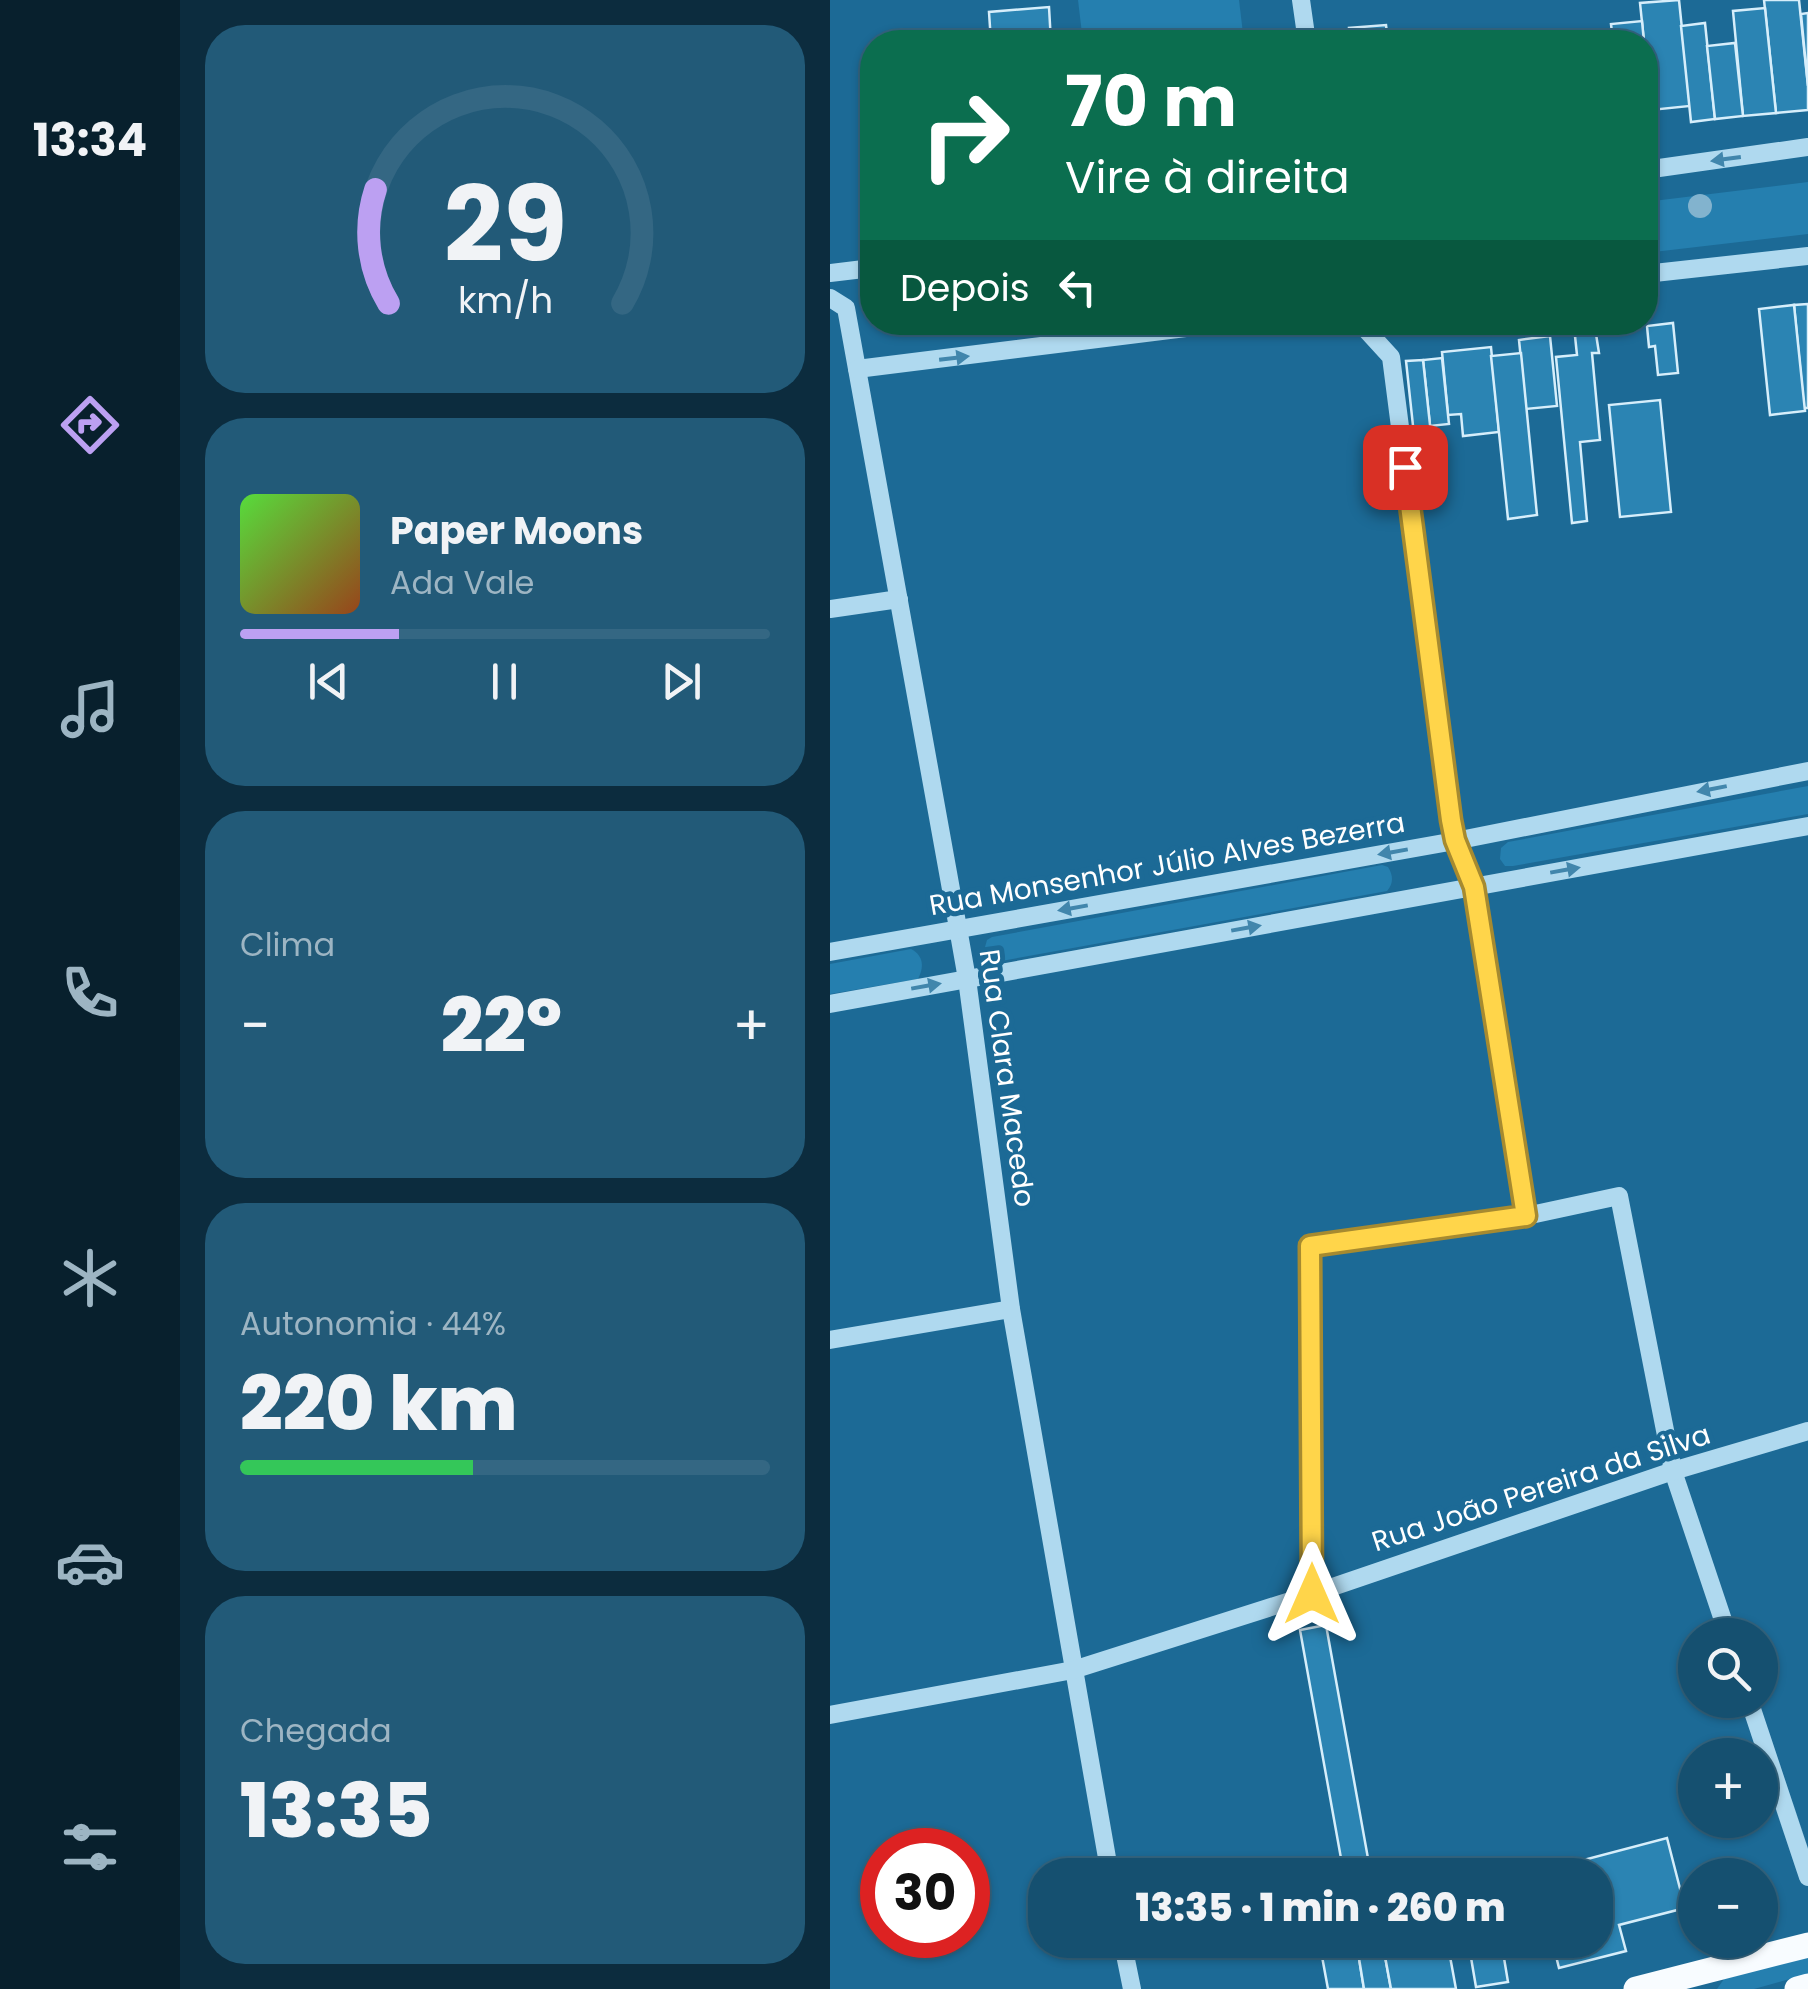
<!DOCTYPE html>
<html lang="pt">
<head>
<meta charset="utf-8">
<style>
  :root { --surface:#155070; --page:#225a78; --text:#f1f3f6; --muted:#9db5c3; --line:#346783; --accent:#bca0f2 }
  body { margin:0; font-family:Poppins,sans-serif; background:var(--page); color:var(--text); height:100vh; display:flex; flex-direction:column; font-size:38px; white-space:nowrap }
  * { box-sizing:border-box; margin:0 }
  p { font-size:32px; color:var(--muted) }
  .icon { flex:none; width:55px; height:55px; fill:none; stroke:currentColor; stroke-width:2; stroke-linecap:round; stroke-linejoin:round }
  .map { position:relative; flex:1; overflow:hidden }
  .drawer { display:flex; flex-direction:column; gap:25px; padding:25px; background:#0c2c3e; width:650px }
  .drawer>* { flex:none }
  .guide { position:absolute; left:30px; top:30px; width:798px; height:305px; border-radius:40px; box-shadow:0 2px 8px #0004,0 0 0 2px var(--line); background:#0b6e4f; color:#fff; overflow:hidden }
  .tools { position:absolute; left:848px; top:1618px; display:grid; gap:20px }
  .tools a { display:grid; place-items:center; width:100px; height:100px; border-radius:50%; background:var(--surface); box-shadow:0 2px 8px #0004,0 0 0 2px var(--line); font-size:50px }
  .speed { position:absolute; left:30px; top:1828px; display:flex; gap:20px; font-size:50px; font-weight:700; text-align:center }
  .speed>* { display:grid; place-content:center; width:130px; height:130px; border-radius:50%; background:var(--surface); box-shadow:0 2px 8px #0004,0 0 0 2px var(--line); line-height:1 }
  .speed .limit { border:15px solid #d22; background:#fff; color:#111 }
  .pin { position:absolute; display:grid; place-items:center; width:85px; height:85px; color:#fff; margin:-42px; border-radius:20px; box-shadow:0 5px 15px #0006 }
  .me { position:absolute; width:110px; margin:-55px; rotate:0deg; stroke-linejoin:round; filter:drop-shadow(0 0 8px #0008) }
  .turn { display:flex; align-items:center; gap:35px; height:210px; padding:0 40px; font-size:45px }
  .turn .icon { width:130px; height:130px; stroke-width:2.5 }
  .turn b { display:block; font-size:70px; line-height:85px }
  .then { display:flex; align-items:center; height:95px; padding:0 40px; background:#0003; gap:20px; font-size:38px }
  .big { font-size:75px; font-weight:800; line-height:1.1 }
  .drawer .widget { flex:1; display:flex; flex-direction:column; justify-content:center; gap:15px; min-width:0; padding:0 35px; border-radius:40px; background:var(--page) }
  .drawer .dial { align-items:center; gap:0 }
  .dial svg { height:260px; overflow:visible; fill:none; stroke:var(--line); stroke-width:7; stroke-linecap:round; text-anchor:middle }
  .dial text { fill:var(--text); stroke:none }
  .song { display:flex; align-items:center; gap:30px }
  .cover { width:120px; height:120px; border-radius:15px; background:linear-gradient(135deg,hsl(110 70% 55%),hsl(20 70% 35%)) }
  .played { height:10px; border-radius:5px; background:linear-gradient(90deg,var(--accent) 30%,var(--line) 30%) }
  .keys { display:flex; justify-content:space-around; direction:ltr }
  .heat { display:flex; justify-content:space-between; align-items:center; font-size:55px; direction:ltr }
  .charge { height:15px; border-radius:8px; background:linear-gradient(90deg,#34c759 44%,var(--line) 0) }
  .trip { position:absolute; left:198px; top:1858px; width:585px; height:100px; border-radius:40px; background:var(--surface); box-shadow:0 2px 8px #0004,0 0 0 2px var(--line); font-weight:800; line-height:100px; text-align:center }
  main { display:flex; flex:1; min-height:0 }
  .tabs { display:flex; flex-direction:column; width:180px; justify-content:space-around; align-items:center; background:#08202d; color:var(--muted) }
  .tabs .icon { width:70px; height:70px }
  .tabs .current { color:var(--accent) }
  .tabs b { font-size:45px; color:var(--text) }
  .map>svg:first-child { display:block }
  .green { fill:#257faf }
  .building { fill:#2b84b3; stroke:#d6eefb; stroke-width:2.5 }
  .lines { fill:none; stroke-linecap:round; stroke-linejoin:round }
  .minor { stroke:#afd9ef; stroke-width:18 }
  .major { stroke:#f8fcff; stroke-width:25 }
  .tree { fill:#82b3ce }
  .oneway { fill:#4186ac }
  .route-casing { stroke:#a68a30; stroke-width:25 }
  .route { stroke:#ffd54a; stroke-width:18 }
  .labels { text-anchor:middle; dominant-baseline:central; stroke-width:10; stroke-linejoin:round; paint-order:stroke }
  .street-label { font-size:28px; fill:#fff; stroke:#1c6a96 }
</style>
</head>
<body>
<main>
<nav class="tabs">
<b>13:34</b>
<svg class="icon current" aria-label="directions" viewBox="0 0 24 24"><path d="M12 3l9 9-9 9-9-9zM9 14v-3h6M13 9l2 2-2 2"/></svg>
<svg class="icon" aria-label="music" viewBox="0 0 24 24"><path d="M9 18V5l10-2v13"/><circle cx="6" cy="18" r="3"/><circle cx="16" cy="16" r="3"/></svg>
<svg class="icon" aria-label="phone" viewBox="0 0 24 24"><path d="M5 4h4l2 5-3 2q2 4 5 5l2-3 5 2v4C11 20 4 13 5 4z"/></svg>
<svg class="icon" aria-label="climate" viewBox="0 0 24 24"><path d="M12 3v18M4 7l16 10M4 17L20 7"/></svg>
<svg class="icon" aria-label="car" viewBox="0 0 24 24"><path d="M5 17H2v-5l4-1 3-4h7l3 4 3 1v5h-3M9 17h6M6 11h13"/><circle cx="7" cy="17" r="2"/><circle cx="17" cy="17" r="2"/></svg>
<svg class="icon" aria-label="filters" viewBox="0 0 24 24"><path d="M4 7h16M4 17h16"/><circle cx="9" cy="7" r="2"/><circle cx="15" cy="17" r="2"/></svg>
</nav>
<section class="drawer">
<div class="widget dial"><svg viewBox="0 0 100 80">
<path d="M14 69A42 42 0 1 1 86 69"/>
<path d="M14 69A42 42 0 0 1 10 34" stroke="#bca0f2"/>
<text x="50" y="56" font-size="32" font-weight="700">29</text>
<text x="50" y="72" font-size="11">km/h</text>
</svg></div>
<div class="widget">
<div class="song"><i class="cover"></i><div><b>Paper Moons</b><p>Ada Vale</p></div></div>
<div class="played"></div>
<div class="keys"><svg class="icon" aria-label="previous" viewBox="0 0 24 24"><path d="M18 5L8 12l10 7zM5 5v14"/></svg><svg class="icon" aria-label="pause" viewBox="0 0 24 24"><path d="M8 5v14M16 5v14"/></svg><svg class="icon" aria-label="next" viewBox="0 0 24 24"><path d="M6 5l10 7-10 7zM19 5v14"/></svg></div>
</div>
<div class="widget"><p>Clima</p>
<div class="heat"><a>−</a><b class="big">22°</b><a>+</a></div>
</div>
<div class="widget"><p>Autonomia · 44%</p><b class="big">220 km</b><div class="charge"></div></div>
<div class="widget"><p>Chegada</p><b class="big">13:35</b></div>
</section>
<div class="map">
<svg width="978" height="1989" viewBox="0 0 978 1989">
  <rect width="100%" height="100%" fill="#1c6a96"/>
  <!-- green -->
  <g class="green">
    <path d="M248,0h161l5,42h-161z"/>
    <path d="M978,182v52l-163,19v-51z"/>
    <path d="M978,786v28l-295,52h-8l-5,-7 1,-11 7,-6z"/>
    <path d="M552,865l6,2c5,8 6,16 -1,24l-391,71 -9,-5 -2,-10 2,-7 5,-3z"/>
    <path d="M81,949c13,7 13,18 7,30l-88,15v-30z"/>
    <path d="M978,1956v18l-54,15h-37l7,-10z"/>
  </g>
  <!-- building -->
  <g class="building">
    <path d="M849,0l11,106 -39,4 -11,-107z"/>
    <path d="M934,0h35l9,86v24l-32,3z"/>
    <path d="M219,7l2,35h-60l-2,-30z"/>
    <path d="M935,8l11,105 -33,3 -10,-105z"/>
    <path d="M978,13v73l-7,-72z"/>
    <path d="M812,21l2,21h-31l-2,-18z"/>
    <path d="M875,23l10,96 -24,3 -10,-96z"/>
    <path d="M556,25l2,17h-38l-1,-14z"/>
    <path d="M905,43l8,73 -28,3 -8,-73z"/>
    <path d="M815,50l8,76h-8z"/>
    <path d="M978,304v104h-4l-10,-103z"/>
    <path d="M964,305l11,106 -35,4 -11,-106z"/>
    <path d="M843,323l5,50 -20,2 -3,-29 -6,1 -2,-21z"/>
    <path d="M766,334l3,19h-7l8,87 -20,2 7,79 -15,2 -16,-166 21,-2 -2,-19z"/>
    <path d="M720,336l7,70 -31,3 -7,-69z"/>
    <path d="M661,347l8,85 -36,4 -2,-22 -13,1 -6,-63z"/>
    <path d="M691,353l16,162 -29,4 -17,-163z"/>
    <path d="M612,358l7,66 -19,2 -7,-66z"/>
    <path d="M593,360l8,74 -17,1 -8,-74z"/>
    <path d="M830,400l11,112 -51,5 -11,-112z"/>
    <path d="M496,1625l45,250h-27l-44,-245z"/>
    <path d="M837,1838l18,70 -66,17 7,26 -67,17 -7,-28h43v-65h-60l-1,-2z"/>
    <path d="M489,1940h37l8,49h-36z"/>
    <path d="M526,1940h26l9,49h-27z"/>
    <path d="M552,1940h65l9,49h-65z"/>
    <path d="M638,1940h33l7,42 -32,5z"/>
  </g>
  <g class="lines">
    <!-- minor -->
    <g class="minor">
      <path d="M471,0l6,42"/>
      <path d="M815,170l163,-23"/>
      <path d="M0,273l42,-5"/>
      <path d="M815,274l163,-18"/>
      <path d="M0,298l16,10 112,620 9,51 44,330 99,566"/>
      <path d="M529,322l32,35 57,443 7,41 19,46 52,329"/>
      <path d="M27,369l377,-47"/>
      <path d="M0,609l69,-10"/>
      <path d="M0,952l625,-111 353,-70"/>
      <path d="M0,1004l978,-178"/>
      <path d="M0,1340l181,-31"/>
      <path d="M482,1594l-2,-347 216,-31 93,-20 54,275 55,164"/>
      <path d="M919,1700l59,177"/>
      <path d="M0,1715l243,-45 239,-76 361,-123 135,-40"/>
      <path d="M292,1940l10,49"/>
    </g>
    <!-- major -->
    <g class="major">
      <path d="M806,1989l172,-44"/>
      <path d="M967,1989l11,-3"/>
    </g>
  </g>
  <!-- trees -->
  <circle class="tree" cx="870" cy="206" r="12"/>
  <!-- one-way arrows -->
  <defs><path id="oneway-solid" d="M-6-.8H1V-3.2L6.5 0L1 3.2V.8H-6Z" transform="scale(2.5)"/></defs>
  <g class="oneway">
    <use href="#oneway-solid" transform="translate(896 159) rotate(172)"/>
    <use href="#oneway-solid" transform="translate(124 358) rotate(-7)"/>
    <use href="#oneway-solid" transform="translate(882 789) rotate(169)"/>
    <use href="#oneway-solid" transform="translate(563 852) rotate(170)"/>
    <use href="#oneway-solid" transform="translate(735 870) rotate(-10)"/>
    <use href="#oneway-solid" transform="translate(243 908) rotate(170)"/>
    <use href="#oneway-solid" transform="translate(416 928) rotate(-10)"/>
    <use href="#oneway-solid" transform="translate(96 986) rotate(-10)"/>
  </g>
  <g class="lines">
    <!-- route casing -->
    <g class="route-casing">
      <path id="route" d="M482,1594l-2,-348 216,-30 -52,-329 -19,-47 -4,-20 -46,-353"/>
    </g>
    <!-- route -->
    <use href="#route" class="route"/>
  </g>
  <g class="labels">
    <!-- street labels -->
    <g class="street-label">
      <text transform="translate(337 864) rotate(-10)">Rua Monsenhor Júlio Alves Bezerra</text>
      <text transform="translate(177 1078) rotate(82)">Rua Clara Macedo</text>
      <text transform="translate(711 1488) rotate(-18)">Rua João Pereira da Silva</text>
    </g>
  </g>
</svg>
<div class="tools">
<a><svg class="icon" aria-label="search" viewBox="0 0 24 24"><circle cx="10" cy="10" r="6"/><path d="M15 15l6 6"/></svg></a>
<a>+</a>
<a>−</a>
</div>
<div class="speed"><div class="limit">30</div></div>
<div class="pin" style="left:575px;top:467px;background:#d93025"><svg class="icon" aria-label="arrive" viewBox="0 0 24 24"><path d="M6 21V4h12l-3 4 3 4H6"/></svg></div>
<svg class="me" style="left:482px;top:1594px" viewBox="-20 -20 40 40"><path d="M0-17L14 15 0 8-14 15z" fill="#ffd54a" stroke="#fff" stroke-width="4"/></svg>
<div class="trip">13:35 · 1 min · 260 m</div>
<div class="guide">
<div class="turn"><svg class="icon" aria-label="right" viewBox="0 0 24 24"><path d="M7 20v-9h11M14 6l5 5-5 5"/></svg><div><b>70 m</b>Vire à direita</div></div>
<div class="then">Depois<svg class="icon" aria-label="left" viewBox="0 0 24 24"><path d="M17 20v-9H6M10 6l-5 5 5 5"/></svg></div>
</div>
</div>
</main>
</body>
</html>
